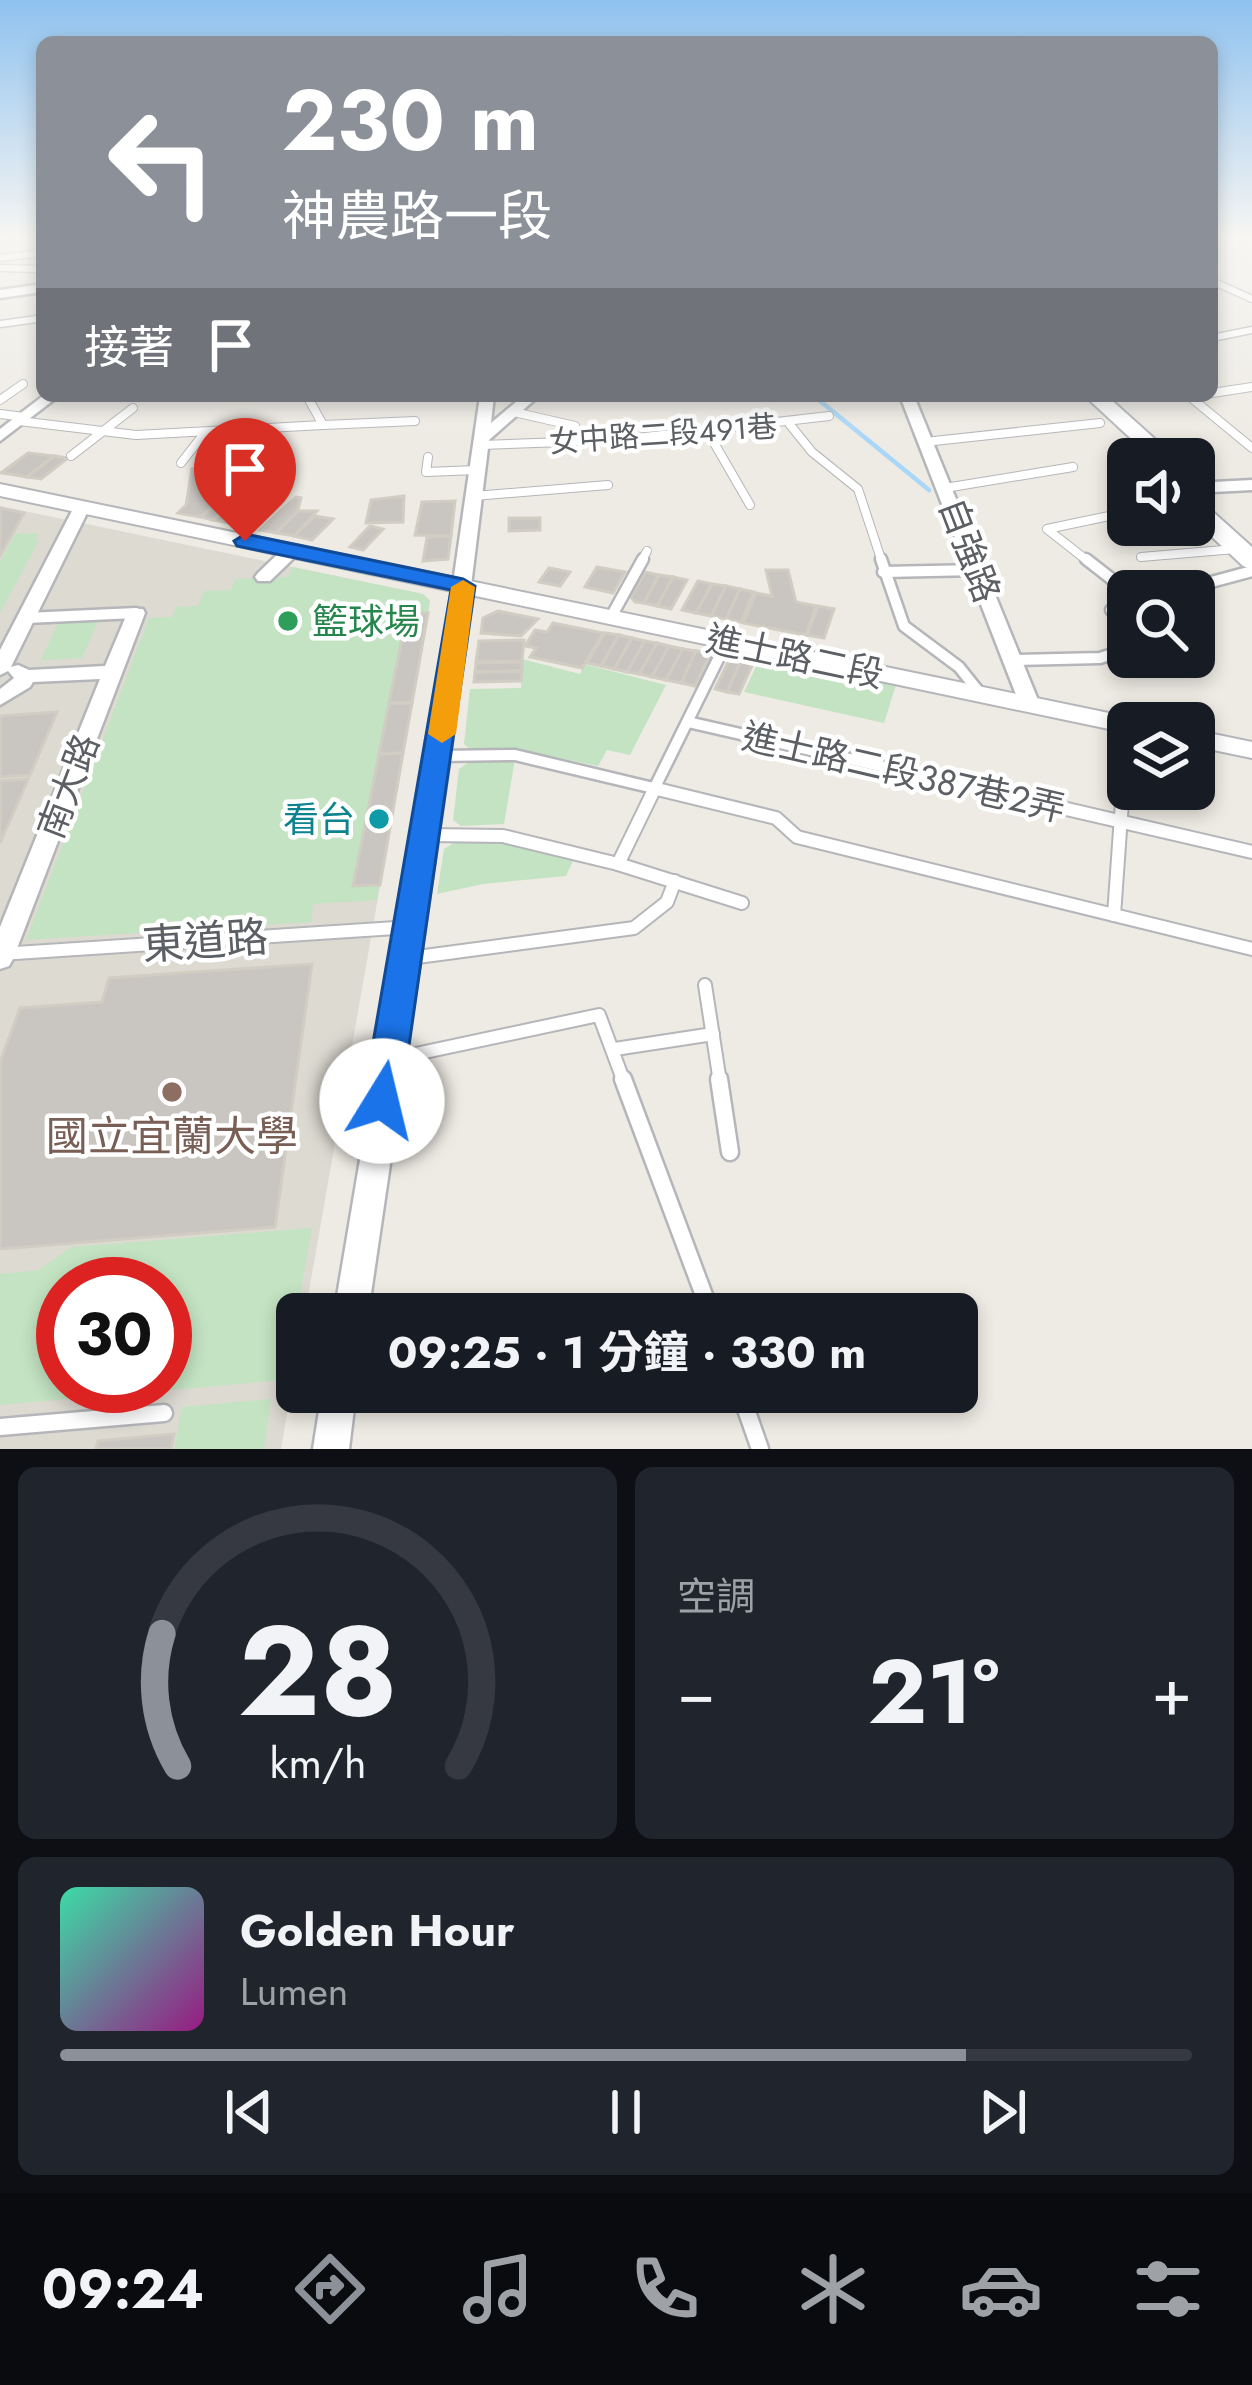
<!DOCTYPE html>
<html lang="zh-TW">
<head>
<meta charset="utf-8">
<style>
  :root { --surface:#171b24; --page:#20242c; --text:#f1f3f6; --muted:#9ea1a6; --line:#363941; --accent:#8c9099 }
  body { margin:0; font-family:Jost,"Noto Sans TC",sans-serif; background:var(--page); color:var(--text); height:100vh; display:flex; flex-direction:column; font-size:45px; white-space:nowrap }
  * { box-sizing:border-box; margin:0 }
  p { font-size:39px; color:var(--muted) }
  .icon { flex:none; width:66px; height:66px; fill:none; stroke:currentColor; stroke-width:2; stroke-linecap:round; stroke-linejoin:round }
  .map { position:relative; height:1449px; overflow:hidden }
  .sheet { display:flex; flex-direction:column; gap:18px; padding:18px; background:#0d0f14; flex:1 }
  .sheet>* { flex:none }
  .banner { position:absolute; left:36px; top:36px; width:1182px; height:366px; border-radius:18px; box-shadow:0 6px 18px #0003; background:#8c9099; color:#fff; overflow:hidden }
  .tools { position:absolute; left:1107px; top:438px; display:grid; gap:24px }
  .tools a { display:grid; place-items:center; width:108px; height:108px; border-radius:18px; background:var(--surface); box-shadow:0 6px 18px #0003; font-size:60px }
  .speed { position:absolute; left:36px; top:1257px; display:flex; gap:24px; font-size:60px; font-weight:700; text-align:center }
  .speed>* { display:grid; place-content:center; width:156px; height:156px; border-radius:50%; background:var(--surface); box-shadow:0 6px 18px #0003; line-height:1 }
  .speed .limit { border:18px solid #d22; background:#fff; color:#111 }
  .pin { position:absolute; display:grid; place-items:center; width:102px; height:102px; color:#fff; margin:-123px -51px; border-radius:50% 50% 50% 0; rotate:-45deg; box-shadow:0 0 12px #0007 }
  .pin .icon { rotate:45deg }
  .me { position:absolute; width:132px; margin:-66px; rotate:9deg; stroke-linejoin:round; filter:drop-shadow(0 0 9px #0008) }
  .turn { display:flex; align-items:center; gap:42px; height:252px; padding:0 48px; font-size:54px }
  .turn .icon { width:156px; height:156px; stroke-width:2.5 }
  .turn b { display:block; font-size:84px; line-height:102px }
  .then { display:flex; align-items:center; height:114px; padding:0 48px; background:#0003; gap:24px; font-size:45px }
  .big { font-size:90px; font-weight:700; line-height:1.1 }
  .sheet .widget { flex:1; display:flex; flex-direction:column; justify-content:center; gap:18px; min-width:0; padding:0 42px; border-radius:18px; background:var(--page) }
  .sheet .dial { align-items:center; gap:0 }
  .dial svg { height:312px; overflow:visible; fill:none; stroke:var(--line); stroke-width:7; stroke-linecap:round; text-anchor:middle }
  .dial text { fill:var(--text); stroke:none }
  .song { display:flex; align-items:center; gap:36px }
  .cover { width:144px; height:144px; border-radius:18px; background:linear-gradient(135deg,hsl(160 70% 55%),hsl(310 70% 35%)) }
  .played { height:12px; border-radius:6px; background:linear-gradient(90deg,var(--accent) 80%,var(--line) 80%) }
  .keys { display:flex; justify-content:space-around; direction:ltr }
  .heat { display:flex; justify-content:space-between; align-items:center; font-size:66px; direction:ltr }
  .sheet .tiles { flex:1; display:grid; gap:18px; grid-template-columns:1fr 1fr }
  .widget:last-child { grid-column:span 2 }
  .trip { position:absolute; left:276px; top:1293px; width:702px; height:120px; border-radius:18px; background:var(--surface); box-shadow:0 6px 18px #0003; font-weight:700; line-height:120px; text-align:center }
  .menu { display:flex; height:192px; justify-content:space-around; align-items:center; background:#090b0e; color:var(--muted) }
  .menu .icon { width:84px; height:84px }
  .menu .active { color:var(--accent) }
  .menu b { font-size:54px; color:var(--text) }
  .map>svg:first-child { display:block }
  .education { fill:#dddad2; fill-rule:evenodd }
  .green { fill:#c3e3c2; fill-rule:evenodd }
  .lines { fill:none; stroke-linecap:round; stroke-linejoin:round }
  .stream { stroke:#a9d7f9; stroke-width:4.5 }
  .building { fill:#c9c6c2; stroke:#d2cdc3; stroke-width:3 }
  .service-far4-casing { stroke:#b5b6ba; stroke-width:9 }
  .service-far3-casing { stroke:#b5b6ba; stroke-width:10 }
  .service-far2-casing { stroke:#b5b6ba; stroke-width:15 }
  .service-far1-casing { stroke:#b5b6ba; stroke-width:16 }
  .service-casing { stroke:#b5b6ba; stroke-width:21 }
  .minor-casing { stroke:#b5b6ba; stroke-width:5 }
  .tertiary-casing { stroke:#b5b6ba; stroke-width:4 }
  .secondary-casing { stroke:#b3b7bb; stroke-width:4 }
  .service-far4 { stroke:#fff; stroke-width:6 }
  .service-far3 { stroke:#fff; stroke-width:8 }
  .service-far2 { stroke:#fff; stroke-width:10 }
  .service-far1 { stroke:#fff; stroke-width:12 }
  .service { stroke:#fff; stroke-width:16 }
  .minor { fill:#fff; fill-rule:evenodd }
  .tertiary { fill:#fff; fill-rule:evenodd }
  .secondary { fill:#fff; fill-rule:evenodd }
  .route { fill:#1a73e8; stroke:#114b97; stroke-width:3 }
  .slow { fill:#f59e0b }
  .leisure-dot { fill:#2e9e5b; stroke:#fff; stroke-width:4.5 }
  .culture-dot { fill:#0f9aa8; stroke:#fff; stroke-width:4.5 }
  .education-dot { fill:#8d6e63; stroke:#fff; stroke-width:4.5 }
  .labels { text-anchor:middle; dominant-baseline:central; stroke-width:9; stroke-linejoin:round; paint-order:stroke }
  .far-street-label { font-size:30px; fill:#5c6064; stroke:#fff }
  .street-label { font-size:36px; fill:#5c6064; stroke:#fff }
  .leisure-label { font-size:36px; fill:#27864d; stroke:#fff; text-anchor:start }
  .culture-label { font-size:36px; fill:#0d838f; stroke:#fff; text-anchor:end }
  .near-street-label { font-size:42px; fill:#5c6064; stroke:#fff }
  .near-education-label { font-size:42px; fill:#785e54; stroke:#fff }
</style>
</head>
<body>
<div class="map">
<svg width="1252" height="1449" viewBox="0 0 1252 1449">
  <rect width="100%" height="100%" fill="#eeebe4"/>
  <!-- education -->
  <path class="education" d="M0,506l423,88 7,7 -125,713h-8v43l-16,92h-281zM63,1284h102v102h-102z"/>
  <!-- green -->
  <g class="green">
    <path d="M38,533l-3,7h4l-39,73v-52l15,-27z"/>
    <path d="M292,567l131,27 7,7 -53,299 -64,4 -2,18 -285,18 123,-322 23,-1 4,-10 22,-1 6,-15 27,-1 4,-11 54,-2z"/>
    <path d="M98,621l-16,37 -41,2 17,-37z"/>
    <path d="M761,656l135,29 -12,38 -140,-31z"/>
    <path d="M522,659l58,15 4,-10 82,21 -36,70 -23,-5 -9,16 -77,-16 -49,1 -8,-7 6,-55 51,-1z"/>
    <path d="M515,759l-11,65 -43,2 -8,-6 6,-51 11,-8z"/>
    <path d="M495,841l78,20 -7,15 -83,8 -46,10 7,-45 11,-7z"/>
    <path d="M312,1228l-27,152 -285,25v-131l39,-4 32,-23zM63,1284h102v102h-102z"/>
    <path d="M271,1399l-7,50h-90l8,-42z"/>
  </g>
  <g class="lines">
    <!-- stream -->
    <path class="stream" d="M814,396l115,94"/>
  </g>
  <!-- building -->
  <g class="building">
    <path d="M28,453l26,3 -27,21 -26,-4z"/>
    <path d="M54,456l14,2 -27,21 -14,-2z"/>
    <path d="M246,459l13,8 -59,50 -22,-4 8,-8 6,-36z"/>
    <path d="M272,481l12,2 -47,42 -12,-3z"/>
    <path d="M231,492l12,2 -30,26 -12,-3z"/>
    <path d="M243,494l11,3 -29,25 -12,-2z"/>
    <path d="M404,496l-1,26 -37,1 5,-23z"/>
    <path d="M296,497l5,1 -4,16 -21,19 -16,-3z"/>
    <path d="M455,501l-4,35 -36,-1 7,-33z"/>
    <path d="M0,508l24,5 -24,43z"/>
    <path d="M298,511h19l-23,25 -18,-3z"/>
    <path d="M315,516l18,3 -21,21 -18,-4z"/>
    <path d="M509,518h31v12l-31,1z"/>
    <path d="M370,526l13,3 -20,21 -13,-3z"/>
    <path d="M451,536l-3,23 -25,2 4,-24z"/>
    <path d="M597,567l28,5 -12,21 -28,-6z"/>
    <path d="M549,568l21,4 -10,14 -21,-4z"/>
    <path d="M766,570h22l8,32 20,4 -10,29 -63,-12 13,-30 16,3z"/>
    <path d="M645,572l14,3 -15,28 -9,-1 -4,-5z"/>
    <path d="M659,575l14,2 -16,29 -13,-3z"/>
    <path d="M673,577l14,3 -16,29 -14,-3z"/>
    <path d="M698,581l14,3 -16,29 -14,-3z"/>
    <path d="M712,584l14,2 -15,30 -15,-3z"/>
    <path d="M726,586l14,3 -14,30 -15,-3z"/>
    <path d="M740,589l14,3 -13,30 -15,-3z"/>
    <path d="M818,606l16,3 -10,29 -17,-3z"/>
    <path d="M498,611l40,8 -17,17 -40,-3 2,-15z"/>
    <path d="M428,613l-16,90h-23l18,-89z"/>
    <path d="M553,623l50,10 -21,35 -52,-11 6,-9 -11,-2 10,-16 12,2z"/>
    <path d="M605,633l14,2 -18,31 -14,-3z"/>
    <path d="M619,635l13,3 -18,31 -13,-3z"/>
    <path d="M632,638l13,3 -18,31 -13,-3z"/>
    <path d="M524,640l-2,21 -46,1 3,-21z"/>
    <path d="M645,641l12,2 -18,31 -12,-2z"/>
    <path d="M657,643l12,3 -17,31 -13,-3z"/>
    <path d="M669,646l14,3 -17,31 -14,-3z"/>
    <path d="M683,649l13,2 -15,32 -15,-3z"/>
    <path d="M696,651l15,3 -16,32 -14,-3z"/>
    <path d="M732,654l11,2 -16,36 -12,-3z"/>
    <path d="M743,656l12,3 -16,35 -12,-2z"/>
    <path d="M522,662v9l-47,1 1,-9z"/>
    <path d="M522,671l-1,10 -47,1 1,-10z"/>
    <path d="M389,703h23l-9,50 -24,1z"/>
    <path d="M57,712l-27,63 -30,2v-61z"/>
    <path d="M403,753l-23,132 -27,1 26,-132z"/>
    <path d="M28,779l-5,12 -23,52v-62z"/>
    <path d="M312,964l-37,263 -275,22v-187l20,-54 82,-6 7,-24z"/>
    <path d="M174,1434l-3,15h-75l2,-8z"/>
  </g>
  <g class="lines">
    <!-- service-far4 casing -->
    <g class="service-far4-casing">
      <g id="service-far4">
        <path d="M0,258l42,-5"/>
        <path d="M0,268l42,1"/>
        <path d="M1212,281l40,18"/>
        <path d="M0,324l37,-5 5,-5"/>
        <path d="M1212,338l40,-8"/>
      </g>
    </g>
    <!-- service-far3 casing -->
    <g class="service-far3-casing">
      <g id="service-far3">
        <path d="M1212,393l40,-6"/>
        <path d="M307,396l16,29 92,-4"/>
        <path d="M578,396h77"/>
        <path d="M1189,396l63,52"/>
        <path d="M0,400l23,-16"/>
        <path d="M514,412l61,14"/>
        <path d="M0,414l24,3"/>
        <path d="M19,421l117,14 187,-10"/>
        <path d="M787,421l25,31 46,37 24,73"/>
        <path d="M706,429l44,76"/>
        <path d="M925,442l175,-19"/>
        <path d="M481,445l138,-5 210,-24"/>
        <path d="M71,456l62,-48"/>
        <path d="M428,457l-2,15 51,-2"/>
        <path d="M181,463l22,-28"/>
        <path d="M945,488l128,-21"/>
        <path d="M474,496l134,-11"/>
        <path d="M1141,557l94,-8"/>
        <path d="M641,562l6,-11"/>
        <path d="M1089,562l-42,-33 81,-17"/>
      </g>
    </g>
    <!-- service-far2 casing -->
    <g class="service-far2-casing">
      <g id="service-far2">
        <path d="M881,559l23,67 55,41 20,25"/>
        <path d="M1086,559l41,32"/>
        <path d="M883,572l94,-2"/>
        <path d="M1178,591l74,-20"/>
        <path d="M1111,610l17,-5"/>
        <path d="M611,617l32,-58"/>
        <path d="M26,618l110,-5"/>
        <path d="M1013,660l87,-2 28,-9"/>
        <path d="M688,722l301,69"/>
        <path d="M439,756l76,-1 151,36"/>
        <path d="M653,791l74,-150"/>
        <path d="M1123,791l5,-66"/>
      </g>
    </g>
    <!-- service-far1 casing -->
    <g class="service-far1-casing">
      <g id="service-far1">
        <path d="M653,788l123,30 21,19 455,112"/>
        <path d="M976,788l276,64"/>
        <path d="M429,835l74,1 115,28 124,39"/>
        <path d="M618,864l37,-76"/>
        <path d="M1114,915l9,-127"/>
        <path d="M0,954l411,-27"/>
        <path d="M410,958l224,-30 33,-26 8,-21"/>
        <path d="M705,985l15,97"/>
        <path d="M615,1049l98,-15"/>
        <path d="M397,1058l202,-43 25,67"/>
      </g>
    </g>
    <!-- service casing -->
    <g class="service-casing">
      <g id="service">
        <path d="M623,1079l88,235"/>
        <path d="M719,1079l11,73"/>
        <path d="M740,1392l20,57"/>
        <path d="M0,1427l164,-14"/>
      </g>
    </g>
    <!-- minor casing -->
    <g class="minor-casing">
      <g id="minor">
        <path d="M0,236h20l-20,5z"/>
        <path d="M42,284v8l-42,6v-8z"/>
        <path d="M43,396h16l-59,45v-12z"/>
        <path d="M480,396h14l-3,27 32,-27h16l-50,44 -39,316 -82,558h-34l94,-558z"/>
        <path d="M900,396h14l126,309 -3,5 -7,1 -10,-6z"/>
        <path d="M1252,480v10l-58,3v-10z"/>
        <path d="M82,502l8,5 -79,160 7,-2 11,5 76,-4 24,-57h14l2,4 -132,346 -4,7 -9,3v-42l100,-248 -67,3 -3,5 -30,18v-16l14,-11 -6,-7 -8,4v-25l74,-143z"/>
        <path d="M291,546l9,5 -3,4 -27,26h-12l-3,-4 3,-4 27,-26z"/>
        <path d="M322,1392h34l-7,57h-36z"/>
      </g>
    </g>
    <!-- tertiary casing -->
    <g class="tertiary-casing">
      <g id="tertiary">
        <path d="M0,484l1128,233 11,6h-11v10l-1128,-237z"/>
        <path d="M1194,730l58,12v16l-58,-12z"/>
      </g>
    </g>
    <!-- secondary casing -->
    <g class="secondary-casing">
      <g id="secondary">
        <path d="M1085,396h22l70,63h-24z"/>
        <path d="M1194,500l8,2 50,45v22l-9,-3 -49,-46z"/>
      </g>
    </g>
    <!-- service-far4 -->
    <use href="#service-far4" class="service-far4"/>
    <!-- service-far3 -->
    <use href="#service-far3" class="service-far3"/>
    <!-- service-far2 -->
    <use href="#service-far2" class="service-far2"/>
    <!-- service-far1 -->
    <use href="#service-far1" class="service-far1"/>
    <!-- service -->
    <use href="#service" class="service"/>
    <!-- minor -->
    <use href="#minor" class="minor"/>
    <!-- tertiary -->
    <use href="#tertiary" class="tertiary"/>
    <!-- secondary -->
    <use href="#secondary" class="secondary"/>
  </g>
  <!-- sky -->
  <linearGradient id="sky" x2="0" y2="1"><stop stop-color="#8fc2ef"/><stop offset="0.54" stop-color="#f7f6f3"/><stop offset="1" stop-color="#f7f6f3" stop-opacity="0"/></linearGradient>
  <rect width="1252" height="439" fill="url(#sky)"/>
  <!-- route -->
  <path class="route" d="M245,534l218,45 12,7 -74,515 -6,11 -13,5 -13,-5 -6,-11 88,-511 -214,-44 -3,-5z"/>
  <!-- slow -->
  <path class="slow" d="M463,580l12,7 -19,147 -14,9 -14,-9 23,-147z"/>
  <!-- markers -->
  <circle class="leisure-dot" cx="288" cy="621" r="12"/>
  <circle class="culture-dot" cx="379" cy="819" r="12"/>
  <circle class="education-dot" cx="172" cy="1092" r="12"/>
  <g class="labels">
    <!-- far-street labels -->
    <g class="far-street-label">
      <text transform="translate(663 434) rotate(-4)">女中路二段491巷</text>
    </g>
    <!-- street labels -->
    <g class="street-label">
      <text transform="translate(970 550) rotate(69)">自強路</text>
      <text transform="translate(795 656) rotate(12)">進士路二段</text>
      <text transform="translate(904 772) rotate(13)">進士路二段387巷2弄</text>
      <text transform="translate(68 786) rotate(-69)">南大路</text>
    </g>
    <!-- leisure labels -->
    <g class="leisure-label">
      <text x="312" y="621">籃球場</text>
    </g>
    <!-- culture labels -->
    <g class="culture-label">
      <text x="355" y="819">看台</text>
    </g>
    <!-- near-street labels -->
    <g class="near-street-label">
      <text transform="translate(205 941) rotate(-4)">東道路</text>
    </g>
    <!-- near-education labels -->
    <g class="near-education-label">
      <text x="172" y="1136">國立宜蘭大學</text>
    </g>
  </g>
</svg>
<div class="tools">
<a><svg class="icon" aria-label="sound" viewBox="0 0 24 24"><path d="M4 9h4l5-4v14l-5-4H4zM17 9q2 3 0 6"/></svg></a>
<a><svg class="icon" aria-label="search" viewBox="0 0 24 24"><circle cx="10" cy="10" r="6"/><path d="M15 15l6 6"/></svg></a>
<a><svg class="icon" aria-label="layers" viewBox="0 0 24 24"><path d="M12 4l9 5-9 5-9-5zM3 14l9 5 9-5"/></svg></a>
</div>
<div class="speed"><div class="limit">30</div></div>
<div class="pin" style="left:245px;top:541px;background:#d93025"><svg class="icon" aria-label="arrive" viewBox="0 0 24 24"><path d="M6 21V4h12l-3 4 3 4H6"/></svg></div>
<svg class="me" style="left:382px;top:1101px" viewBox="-20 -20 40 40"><circle r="19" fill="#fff"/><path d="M0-13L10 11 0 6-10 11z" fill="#1a73e8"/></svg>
<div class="trip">09:25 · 1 分鐘 · 330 m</div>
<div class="banner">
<div class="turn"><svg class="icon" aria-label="left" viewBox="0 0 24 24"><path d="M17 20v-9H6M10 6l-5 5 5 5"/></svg><div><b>230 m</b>神農路一段</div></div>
<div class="then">接著<svg class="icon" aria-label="arrive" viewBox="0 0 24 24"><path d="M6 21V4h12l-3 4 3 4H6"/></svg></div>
</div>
</div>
<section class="sheet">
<div class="tiles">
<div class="widget dial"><svg viewBox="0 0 100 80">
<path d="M14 69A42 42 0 1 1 86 69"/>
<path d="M14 69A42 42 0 0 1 10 35" stroke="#8c9099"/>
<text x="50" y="56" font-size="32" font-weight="700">28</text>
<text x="50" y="72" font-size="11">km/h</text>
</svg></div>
<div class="widget"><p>空調</p>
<div class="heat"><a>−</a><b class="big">21°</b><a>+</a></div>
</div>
<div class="widget">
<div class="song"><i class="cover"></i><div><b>Golden Hour</b><p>Lumen</p></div></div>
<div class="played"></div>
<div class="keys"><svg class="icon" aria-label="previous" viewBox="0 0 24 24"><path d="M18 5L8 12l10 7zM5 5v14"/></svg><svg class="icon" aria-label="pause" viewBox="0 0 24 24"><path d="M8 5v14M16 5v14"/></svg><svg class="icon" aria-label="next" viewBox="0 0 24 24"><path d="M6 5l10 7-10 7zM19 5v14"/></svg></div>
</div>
</div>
</section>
<nav class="menu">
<b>09:24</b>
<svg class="icon active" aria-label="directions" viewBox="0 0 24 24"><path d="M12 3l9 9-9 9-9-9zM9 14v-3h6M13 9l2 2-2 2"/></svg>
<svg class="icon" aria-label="music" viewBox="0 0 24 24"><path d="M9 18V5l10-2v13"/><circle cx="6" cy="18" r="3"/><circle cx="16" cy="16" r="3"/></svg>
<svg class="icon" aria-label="phone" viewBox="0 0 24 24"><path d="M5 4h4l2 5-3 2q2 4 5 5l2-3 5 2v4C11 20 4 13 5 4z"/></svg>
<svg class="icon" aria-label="climate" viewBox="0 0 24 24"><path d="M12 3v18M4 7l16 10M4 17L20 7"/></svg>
<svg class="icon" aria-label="car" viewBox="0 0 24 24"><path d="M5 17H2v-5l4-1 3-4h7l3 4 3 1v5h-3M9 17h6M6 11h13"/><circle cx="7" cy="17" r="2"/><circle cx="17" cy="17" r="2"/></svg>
<svg class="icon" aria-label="filters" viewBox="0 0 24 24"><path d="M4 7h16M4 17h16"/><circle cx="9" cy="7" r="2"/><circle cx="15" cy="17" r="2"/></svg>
</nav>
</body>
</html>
